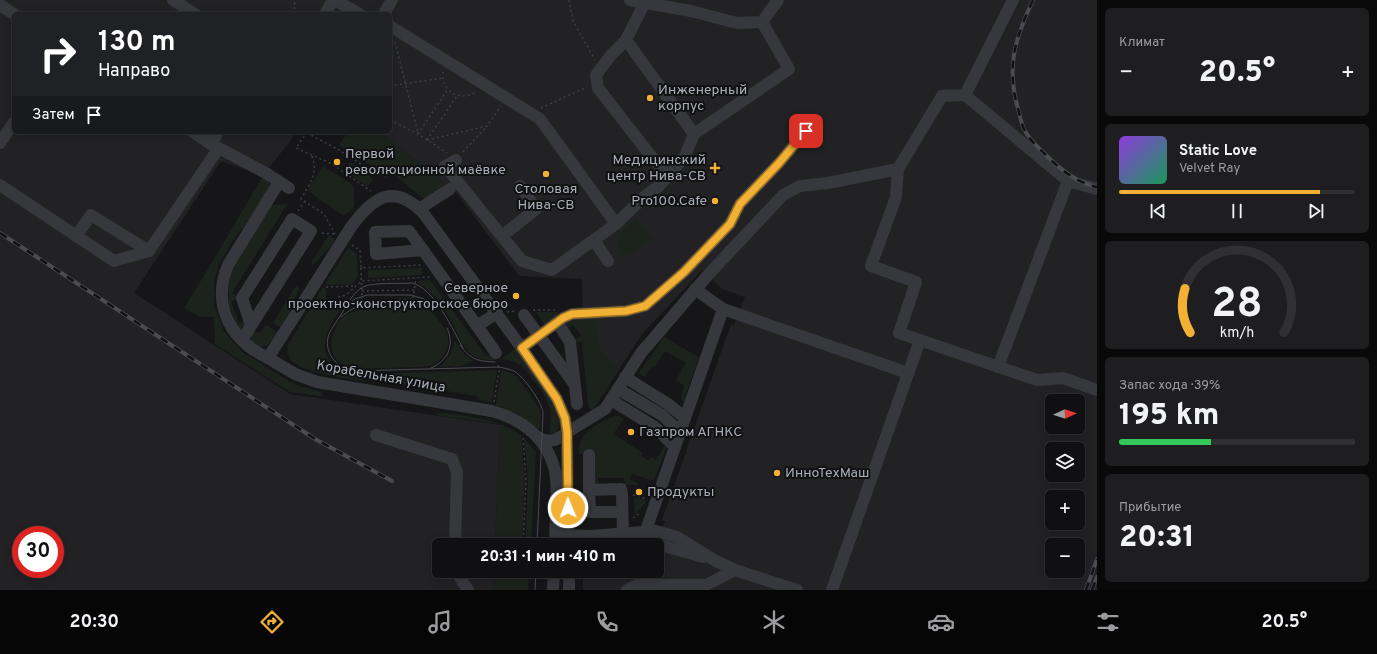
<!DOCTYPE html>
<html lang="ru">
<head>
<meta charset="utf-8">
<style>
  :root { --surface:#101012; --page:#1e1e20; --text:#f1f3f6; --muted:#9c9d9f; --line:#303032; --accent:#f2b134 }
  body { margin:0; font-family:Overpass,sans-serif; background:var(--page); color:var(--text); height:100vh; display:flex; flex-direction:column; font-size:15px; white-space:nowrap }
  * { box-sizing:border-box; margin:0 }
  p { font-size:13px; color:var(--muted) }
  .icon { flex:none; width:22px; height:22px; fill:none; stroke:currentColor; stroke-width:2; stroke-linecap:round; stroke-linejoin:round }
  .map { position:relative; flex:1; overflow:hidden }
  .sheet { display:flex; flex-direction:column; gap:8px; padding:8px; background:#09090a; width:280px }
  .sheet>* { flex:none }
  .top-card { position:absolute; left:12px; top:12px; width:380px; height:122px; border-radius:6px; box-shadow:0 2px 10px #0003,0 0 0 1px var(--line); background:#202124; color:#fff; overflow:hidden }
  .needle { width:26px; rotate:87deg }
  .tools { position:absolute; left:1045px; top:394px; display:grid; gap:8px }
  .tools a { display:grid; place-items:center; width:40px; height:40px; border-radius:6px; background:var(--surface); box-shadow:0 2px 10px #0003,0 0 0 1px var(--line); font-size:20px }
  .speed { position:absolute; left:12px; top:526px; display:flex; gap:8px; font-size:20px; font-weight:700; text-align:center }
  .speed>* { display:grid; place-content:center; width:52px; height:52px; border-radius:50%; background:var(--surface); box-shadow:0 2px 10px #0003,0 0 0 1px var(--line); line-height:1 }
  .speed .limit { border:6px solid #d22; background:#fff; color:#111 }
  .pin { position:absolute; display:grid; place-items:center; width:34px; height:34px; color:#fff; margin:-17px; border-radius:8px; box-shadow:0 2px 6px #0006 }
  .me { position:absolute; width:44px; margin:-22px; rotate:359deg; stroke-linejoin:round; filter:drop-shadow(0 0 3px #0008) }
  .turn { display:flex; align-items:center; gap:14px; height:84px; padding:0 20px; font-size:18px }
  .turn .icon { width:52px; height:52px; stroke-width:2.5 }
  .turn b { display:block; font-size:28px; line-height:34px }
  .then { display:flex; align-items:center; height:38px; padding:0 20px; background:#0003; gap:8px; font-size:15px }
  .big { font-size:30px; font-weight:800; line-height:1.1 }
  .sheet .widget { flex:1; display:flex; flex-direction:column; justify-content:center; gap:6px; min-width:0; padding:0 14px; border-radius:6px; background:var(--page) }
  .sheet .dial { align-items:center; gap:0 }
  .dial svg { height:104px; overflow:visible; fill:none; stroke:var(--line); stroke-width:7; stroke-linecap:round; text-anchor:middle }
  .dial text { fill:var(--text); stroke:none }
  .song { display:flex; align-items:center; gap:12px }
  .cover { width:48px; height:48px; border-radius:6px; background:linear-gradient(135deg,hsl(270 70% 55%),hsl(150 70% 35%)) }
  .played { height:4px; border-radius:2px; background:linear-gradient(90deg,var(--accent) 85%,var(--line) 85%) }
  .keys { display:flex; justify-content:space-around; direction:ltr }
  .heat { display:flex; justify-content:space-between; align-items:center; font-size:22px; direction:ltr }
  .charge { height:6px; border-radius:3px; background:linear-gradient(90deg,#34c759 39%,var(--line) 0) }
  .trip { position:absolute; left:432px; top:538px; width:232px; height:40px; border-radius:6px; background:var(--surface); box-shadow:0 2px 10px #0003,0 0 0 1px var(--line); font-weight:800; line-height:40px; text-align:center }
  .tabs { display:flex; height:64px; justify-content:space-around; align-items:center; background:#060607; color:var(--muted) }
  .tabs .icon { width:28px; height:28px }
  .tabs .selected { color:var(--accent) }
  .tabs b { font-size:18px; color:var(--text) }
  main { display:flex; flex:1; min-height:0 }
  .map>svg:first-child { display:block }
  .built { fill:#222225; fill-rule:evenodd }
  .green { fill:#1c231d }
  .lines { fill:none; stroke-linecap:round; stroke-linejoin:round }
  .path { stroke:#3d3f44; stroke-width:1.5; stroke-dasharray:2 3; stroke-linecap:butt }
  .minor { stroke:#37383d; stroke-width:12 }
  .tram { stroke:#4a4c52; stroke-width:1 }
  .rail-casing { stroke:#4a4c52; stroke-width:4 }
  .rail { stroke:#111113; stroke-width:2.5; stroke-dasharray:8; stroke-linecap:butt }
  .route-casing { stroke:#9d7322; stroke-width:10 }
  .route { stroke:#f2b134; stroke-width:7 }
  .poi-dot { fill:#f2b134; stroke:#111113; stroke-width:1.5 }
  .labels { text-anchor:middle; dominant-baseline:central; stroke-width:4; stroke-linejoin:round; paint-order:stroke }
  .poi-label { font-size:14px; fill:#a8adb8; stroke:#111113; text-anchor:start }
  .street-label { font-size:14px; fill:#a8adb8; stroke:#111113 }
</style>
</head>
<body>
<main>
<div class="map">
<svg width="1097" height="590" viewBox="0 0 1097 590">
  <rect width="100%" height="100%" fill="#161618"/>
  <!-- built -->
  <path class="built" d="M0,0h1097v590h-514v-16l1,-3h73v-26l8,-24 -3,-1 69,-196 3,1 11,-28 -23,-8 -20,-19 -59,63 -47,71 -13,-84 -1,-41 -63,-3 -63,-84 -55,-44 -25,-16h14v-118h-376v118h283l-34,44 -42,-15 -87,132 156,101 210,31 -5,120h-56v26h55l-1,19h-493zM1052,401h26v26h-26zM1052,449h26v26h-26zM1052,497h26v26h-26zM21,535h34v34h-34zM1052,545h26v26h-26z"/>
  <!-- green -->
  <g class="green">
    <path d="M348,132h28l25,16 46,37 -22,15 -42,-34 -5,4 -39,-25z"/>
    <path d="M350,162l20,13 2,5 -3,5 -3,1 -21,-15z"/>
    <path d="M323,166l29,18 2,3v20l-3,4 -8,4 -27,-18 -8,-8z"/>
    <path d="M263,176l6,6v7l-25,38 -7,7 -18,30 -5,19v15l1,10 9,23 17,20 43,27 15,8 22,6 4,5 -35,-5 -75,-48 -1,-27h-14l-16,-9 24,-39z"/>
    <path d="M288,203l-56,90 5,4v2l-6,2 8,22 5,-1 2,1 -2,6 -4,1 -6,-11 -5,-14 -1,-19 3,-16 39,-64c6,-3 12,0 18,-3z"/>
    <path d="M637,217l16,22 -30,19 -5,-7 -1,-13 9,-12z"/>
    <path d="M329,235l6,4 -3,6 -19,20 -2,-2z"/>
    <path d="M348,248l9,6 1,23 -6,7 -25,1 -2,-1z"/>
    <path d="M422,268v7l-54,3v-8z"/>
    <path d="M430,280l56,76 6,-2 4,6c-9,0 -19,0 -26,-7 -7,-7 -11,-16 -15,-25 -8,-17 -20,-36 -37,-45v-2z"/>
    <path d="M296,286l3,2 -10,25 -9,14 -7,-4z"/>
    <path d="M323,287l3,2v15h18c-6,10 -15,21 -18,33 -6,20 12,36 31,37l140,-4 -5,32 -11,-2 -4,-4 -111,-18 -4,3c-17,-3 -60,-8 -71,-21 -4,-5 -4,-9 -3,-15z"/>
    <path d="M410,306l12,1 10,5 13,17 3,7v10l-5,11 -9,8 -16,2 -62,2c-22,-3 -30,-19 -21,-40 2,-5 6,-11 11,-14 19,-10 44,-8 64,-9z"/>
    <path d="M536,312h22l1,2 -14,11z"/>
    <path d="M582,316l1,4h13c2,28 1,29 24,48l-23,36 -5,7 -4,-6 -6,-63h-6l-1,-2 6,-5 -8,-10 -4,3 -3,-1v-6z"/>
    <path d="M266,325l12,7 -10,13 -8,2 -9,-6v-5l3,-5 6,2z"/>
    <path d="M664,337l35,20 -16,46 -2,-6 3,-11 -8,-6 10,-17 -21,-12 -11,17 -2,-2 -8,11 -5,-4z"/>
    <path d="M454,340l12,16 7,5 -11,5 -22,1c9,-8 13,-15 14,-27z"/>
    <path d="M516,348c11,17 43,56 43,76 1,4 -2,7 -6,10l-3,-1c0,-9 2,-20 -1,-28 -5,-12 -22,-37 -33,-42 -5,-3 -10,-3 -15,-4z"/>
    <path d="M501,370l10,3 5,3 19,25 6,12 -1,15 -2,1 -19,-15 -23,-9z"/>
    <path d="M441,412c27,5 57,6 80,23l4,46 -3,64h-27l5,-121 -64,-9z"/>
    <path d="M615,416h4l5,3 -11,15 30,19 -2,3 7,4 3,-3 5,3 9,-15 2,1 -13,35 -22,-7 -2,5 8,4v2h-13l-1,-7h-26v6h-3l-1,-30h-15c-1,-24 18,-29 36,-38z"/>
    <path d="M524,438l12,14 -5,93h-6l3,-64z"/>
    <path d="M634,497l13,4 -12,14z"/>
    <path d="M494,571h35l-1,19h-35z"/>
  </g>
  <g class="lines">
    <!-- path -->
    <g class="path">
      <path d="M569,0l4,21 22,39"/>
      <path d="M294,14l1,-14"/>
      <path d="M395,42l23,91"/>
      <path d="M443,72c-2,19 17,30 33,20"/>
      <path d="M390,86l53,-8"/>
      <path d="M541,108l46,-21"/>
      <path d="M390,120l28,14 29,19"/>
      <path d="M307,132l-11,16 36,16 39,27"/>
      <path d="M307,133l32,17 33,21 14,6"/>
      <path d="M418,134l30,-45"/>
      <path d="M427,140l60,-14 14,-20"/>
      <path d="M427,140l30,-44"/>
      <path d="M463,152l24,-26"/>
      <path d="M312,156c7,18 -3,28 -11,43l23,15 11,20"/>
      <path d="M298,211l6,-9"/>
      <path d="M322,233l12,1"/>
      <path d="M352,245l8,5 1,18 60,-3"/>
      <path d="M361,268l1,33 51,-2 3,-21"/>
      <path d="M326,287l28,-1"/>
      <path d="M362,291l52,-1"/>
      <path d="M338,297c10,0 16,-11 24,-16l68,-4"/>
      <path d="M533,310h23"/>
      <path d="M507,312l9,-1"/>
      <path d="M494,402l5,-31 -1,-7"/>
      <path d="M523,438l3,43 -3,64"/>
      <path d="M633,495l14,4"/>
      <path d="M633,518l8,-6"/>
    </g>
    <!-- minor -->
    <g class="minor">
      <path d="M173,0l22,14"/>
      <path d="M334,0l26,14"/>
      <path d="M630,0l61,11 46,12 25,-1 16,-22"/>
      <path d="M1013,0l-48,95 103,86 29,8"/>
      <path d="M0,5l14,9"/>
      <path d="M325,14l8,-14"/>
      <path d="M384,14l8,-14"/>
      <path d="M390,26l150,93 76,105"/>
      <path d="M626,40l68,94 -9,22 -17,20"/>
      <path d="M193,132l18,12 7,-12"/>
      <path d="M694,134l95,-65 -27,-47"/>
      <path d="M0,143l14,-21"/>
      <path d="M211,144l55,29 23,15"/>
      <path d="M456,160l-11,6 77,95 30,9 64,-46 29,-28 14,-10 9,-10 -21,-25 -49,-63 -2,-13 15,-20 15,-15 20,-40"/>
      <path d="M898,169l44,-73 23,-1"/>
      <path d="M0,185l114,76 35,-10 69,-102"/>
      <path d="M419,209l31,-20"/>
      <path d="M76,236l15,-21 58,36"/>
      <path d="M502,236l34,-27 -16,-23"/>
      <path d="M594,240l14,21"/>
      <path d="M423,250l-14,-19 -34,1 1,22 47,-4 54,76"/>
      <path d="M695,289l28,20 185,64"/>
      <path d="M524,315l51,70"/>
      <path d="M557,322l13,20 7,62"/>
      <path d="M242,340l69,-109 -19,-12 -50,79 9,27"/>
      <path d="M522,348l41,-30 9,-4 54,-3 19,-5 39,-34 46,-48 10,-20 39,-41 27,-32"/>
      <path d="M496,353l-19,-27 20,-13"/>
      <path d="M268,358c-37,-17 -57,-53 -40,-93l51,-83"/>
      <path d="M998,367l70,-186"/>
      <path d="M625,377l43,27 17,14"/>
      <path d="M618,389l44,26 18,17"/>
      <path d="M611,400l44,27 20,20"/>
      <path d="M376,435l76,24 5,13 -2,73"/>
      <path d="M538,437c6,4 10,4 17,3l50,-31 36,-56 67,-78 75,-80 17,-9 28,-3 70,-14 -2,28 -25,69 45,16 -17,51 138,47 26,-2 34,12"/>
      <path d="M589,455v35"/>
      <path d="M622,512h-32l-1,-22 32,-1 1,5 1,40"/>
      <path d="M645,533l78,-224"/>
      <path d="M645,533l7,9 5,2 46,13"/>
      <path d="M560,535l31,1 65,-5 21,6 37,23 21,10 62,20"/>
      <path d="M555,545c0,-22 3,-46 1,-68 -5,-35 -31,-57 -64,-66l-175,-29 -22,-8 -27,-16 83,-131c22,-30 43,-45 73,-13l97,133 36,52 8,19 2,14 1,113"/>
      <path d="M456,571l12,19"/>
      <path d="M569,571v19"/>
      <path d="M553,590l1,-19"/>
      <path d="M627,590l10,-5h69l29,-15"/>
      <path d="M832,590l88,-250"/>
    </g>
    <!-- tram -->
    <g class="tram">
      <path d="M351,302l4,-3 12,-4h44l13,4 10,10"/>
      <path d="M341,317c7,-6 15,-11 24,-12 16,-2 55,-4 67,5"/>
      <path d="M460,345c11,15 17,16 35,17"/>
      <path d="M463,348c-10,-18 -29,-60 -51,-65 -11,1 -40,-1 -49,4 -10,5 -15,17 -21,26 -4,7 -10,14 -13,21 -6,17 6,33 23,37l147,-4c5,1 10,2 15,4 10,6 28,31 29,42l-6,132"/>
      <path d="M431,368c17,-7 24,-23 16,-40"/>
      <path d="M535,590l1,-19"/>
    </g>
    <!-- rail casing -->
    <g class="rail-casing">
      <g id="rail">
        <path d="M1033,0c-18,39 -27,66 -15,109 2,6 3,14 6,20 5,11 16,20 24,28 14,14 30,26 49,30"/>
        <path d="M0,233l315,206 77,42"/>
        <path d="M1086,590l11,-31"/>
        <path d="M1092,590l5,-13"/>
      </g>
    </g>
    <!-- rail -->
    <use href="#rail" class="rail"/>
  </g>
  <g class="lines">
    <!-- route casing -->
    <g class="route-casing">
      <path id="route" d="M568,508l-1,-76 -2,-14 -8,-19 -35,-51 41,-30 9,-4 54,-3 19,-5 39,-34 46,-48 10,-20 39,-41 27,-32"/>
    </g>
    <!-- route -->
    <use href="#route" class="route"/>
  </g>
  <!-- markers -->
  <g class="poi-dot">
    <circle cx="650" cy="98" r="4"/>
    <circle cx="337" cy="162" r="4"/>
    <path d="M713 162h4v4h4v4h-4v4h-4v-4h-4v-4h4z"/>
    <circle cx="546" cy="174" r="4"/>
    <circle cx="715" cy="201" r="4"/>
    <circle cx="516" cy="296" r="4"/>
    <circle cx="631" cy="432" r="4"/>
    <circle cx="777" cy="473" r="4"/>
    <circle cx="639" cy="492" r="4"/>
  </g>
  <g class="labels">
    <!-- poi labels -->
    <g class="poi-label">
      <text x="658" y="90">Инженерный<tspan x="658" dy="16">корпус</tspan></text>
      <text x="345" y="154">Первой<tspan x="345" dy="16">революционной маёвке</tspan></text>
      <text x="706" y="160" text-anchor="end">Медицинский<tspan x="706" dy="16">центр Нива-СВ</tspan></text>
      <text x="546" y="189" text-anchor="middle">Столовая<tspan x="546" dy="16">Нива-СВ</tspan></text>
      <text x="707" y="201" text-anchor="end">Pro100.Cafe</text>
      <text x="508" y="288" text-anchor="end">Северное<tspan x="508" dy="16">проектно-конструкторское бюро</tspan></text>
      <text x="639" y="432">Газпром АГНКС</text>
      <text x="785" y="473">ИнноТехМаш</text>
      <text x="647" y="492">Продукты</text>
    </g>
    <!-- street labels -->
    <g class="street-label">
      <text transform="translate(381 377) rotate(10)">Корабельная улица</text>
    </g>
  </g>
</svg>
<div class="tools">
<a><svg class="needle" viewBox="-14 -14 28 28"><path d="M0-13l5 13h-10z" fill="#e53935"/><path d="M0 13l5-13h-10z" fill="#9c9d9f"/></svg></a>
<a><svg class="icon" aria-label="layers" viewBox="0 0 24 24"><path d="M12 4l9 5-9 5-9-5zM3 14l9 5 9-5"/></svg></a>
<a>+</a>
<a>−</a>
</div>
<div class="speed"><div class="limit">30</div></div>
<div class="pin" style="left:806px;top:131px;background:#d93025"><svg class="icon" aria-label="arrive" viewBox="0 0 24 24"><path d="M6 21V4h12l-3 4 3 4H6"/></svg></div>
<svg class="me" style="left:568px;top:508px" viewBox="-20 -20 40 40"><circle r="17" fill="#f2b134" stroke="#fff" stroke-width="3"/><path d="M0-11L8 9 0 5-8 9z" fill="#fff"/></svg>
<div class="trip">20:31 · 1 мин · 410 m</div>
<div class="top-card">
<div class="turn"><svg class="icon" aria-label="right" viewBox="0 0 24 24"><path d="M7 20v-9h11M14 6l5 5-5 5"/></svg><div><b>130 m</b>Направо</div></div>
<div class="then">Затем<svg class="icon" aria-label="arrive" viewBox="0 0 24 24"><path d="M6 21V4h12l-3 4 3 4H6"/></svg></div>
</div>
</div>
<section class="sheet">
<div class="widget"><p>Климат</p>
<div class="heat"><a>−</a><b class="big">20.5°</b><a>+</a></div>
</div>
<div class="widget">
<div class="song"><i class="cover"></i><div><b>Static Love</b><p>Velvet Ray</p></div></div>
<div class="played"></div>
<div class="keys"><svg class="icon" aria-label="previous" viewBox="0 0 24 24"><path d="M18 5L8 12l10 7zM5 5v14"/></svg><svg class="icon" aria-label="pause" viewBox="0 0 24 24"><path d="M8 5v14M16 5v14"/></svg><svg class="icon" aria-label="next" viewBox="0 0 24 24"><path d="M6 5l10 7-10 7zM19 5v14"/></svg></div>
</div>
<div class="widget dial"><svg viewBox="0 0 100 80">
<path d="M14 69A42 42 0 1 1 86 69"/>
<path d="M14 69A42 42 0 0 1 10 35" stroke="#f2b134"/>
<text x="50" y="56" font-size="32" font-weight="700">28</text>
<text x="50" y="72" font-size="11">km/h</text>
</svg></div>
<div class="widget"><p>Запас хода · 39%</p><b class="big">195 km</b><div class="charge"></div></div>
<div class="widget"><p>Прибытие</p><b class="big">20:31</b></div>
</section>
</main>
<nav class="tabs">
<b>20:30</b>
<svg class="icon selected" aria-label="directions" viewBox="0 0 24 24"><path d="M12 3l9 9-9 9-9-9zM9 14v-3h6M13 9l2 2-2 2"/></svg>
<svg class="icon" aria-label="music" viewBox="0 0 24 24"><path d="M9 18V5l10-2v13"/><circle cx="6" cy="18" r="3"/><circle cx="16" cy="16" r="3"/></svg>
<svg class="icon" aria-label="phone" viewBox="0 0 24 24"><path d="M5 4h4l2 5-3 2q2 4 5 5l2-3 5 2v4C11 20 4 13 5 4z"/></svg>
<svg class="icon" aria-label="climate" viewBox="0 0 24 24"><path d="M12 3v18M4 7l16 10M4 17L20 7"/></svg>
<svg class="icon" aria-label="car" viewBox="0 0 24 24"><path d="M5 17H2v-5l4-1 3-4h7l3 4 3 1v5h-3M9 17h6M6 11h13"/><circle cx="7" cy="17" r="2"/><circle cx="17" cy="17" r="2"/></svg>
<svg class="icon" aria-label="filters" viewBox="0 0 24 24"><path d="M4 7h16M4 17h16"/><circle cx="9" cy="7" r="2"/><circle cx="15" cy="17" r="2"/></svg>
<b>20.5°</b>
</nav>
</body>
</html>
